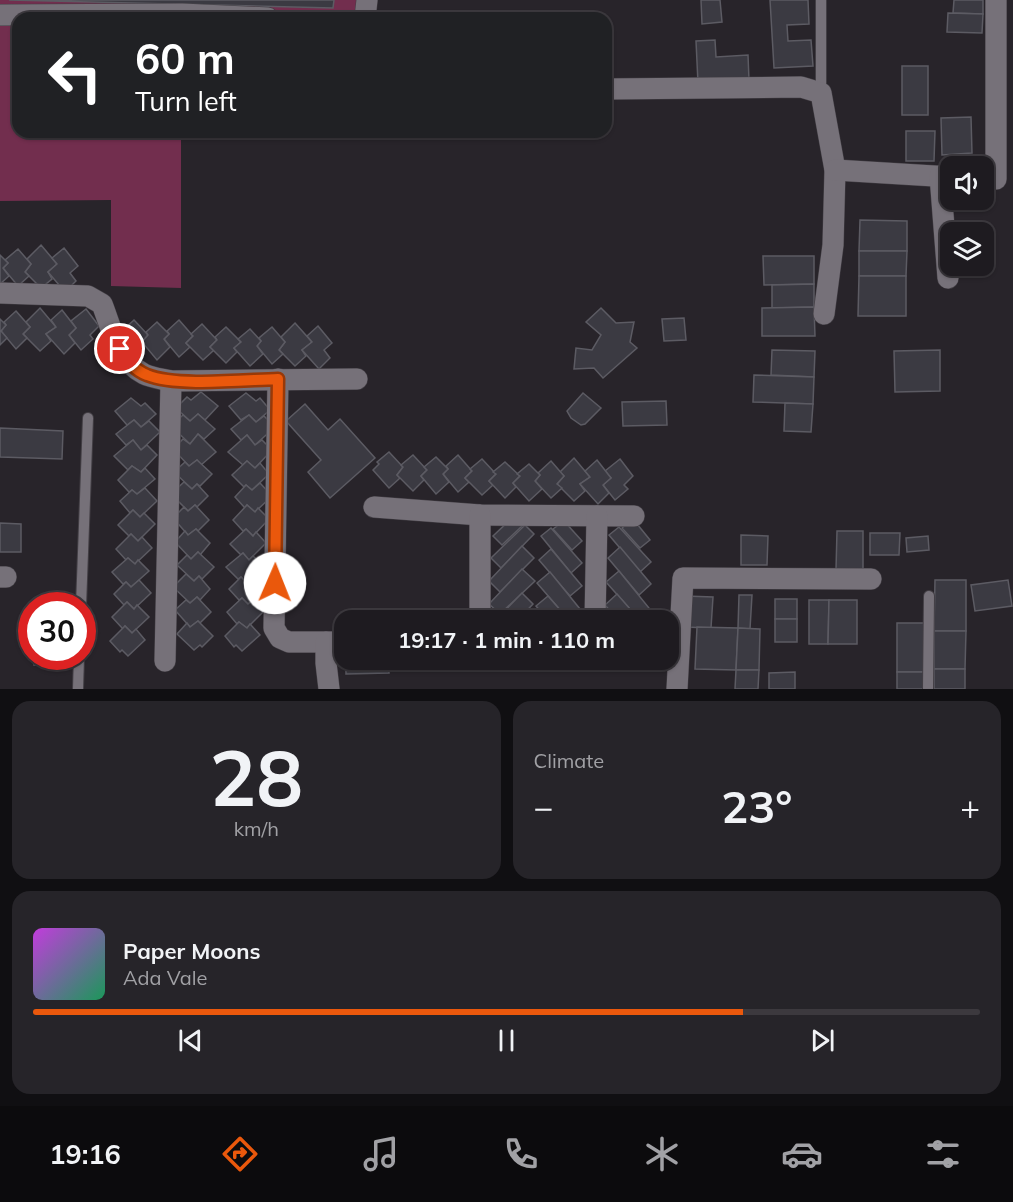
<!DOCTYPE html>
<html lang="en">
<head>
<meta charset="utf-8">
<style>
  :root { --surface:#1e1b20; --page:#262429; --text:#f1f3f6; --muted:#a1a1a5; --line:#3c393e; --accent:#ea580c }
  body { margin:0; font-family:Mulish,sans-serif; background:var(--page); color:var(--text); height:100vh; display:flex; flex-direction:column; font-size:22px; white-space:nowrap }
  * { box-sizing:border-box; margin:0 }
  p { font-size:20px; color:var(--muted) }
  .icon { flex:none; width:33px; height:33px; fill:none; stroke:currentColor; stroke-width:2; stroke-linecap:round; stroke-linejoin:round }
  .map { position:relative; height:689px; overflow:hidden }
  .details { display:flex; flex-direction:column; gap:12px; padding:12px; background:#100f12; flex:1 }
  .details>* { flex:none }
  .banner { position:absolute; left:12px; top:12px; width:600px; height:126px; border-radius:18px; box-shadow:0 2px 4px #0004,0 0 0 2px var(--line); background:#202124; color:#fff; overflow:hidden }
  .buttons { position:absolute; left:940px; top:156px; display:grid; gap:12px }
  .buttons a { display:grid; place-items:center; width:54px; height:54px; border-radius:12px; background:var(--surface); box-shadow:0 2px 4px #0004,0 0 0 2px var(--line); font-size:30px }
  .speed { position:absolute; left:18px; top:592px; display:flex; gap:12px; font-size:30px; font-weight:700; text-align:center }
  .speed>* { display:grid; place-content:center; width:78px; height:78px; border-radius:50%; background:var(--surface); box-shadow:0 2px 4px #0004,0 0 0 2px var(--line); line-height:1 }
  .speed .limit { border:9px solid #d22; background:#fff; color:#111 }
  .pin { position:absolute; display:grid; place-items:center; width:51px; height:51px; color:#fff; margin:-26px; border:3px solid #fff; border-radius:50%; box-shadow:0 2px 6px #0007 }
  .me { position:absolute; width:66px; margin:-33px; rotate:1deg; stroke-linejoin:round; filter:drop-shadow(0 0 4px #0008) }
  .turn { display:flex; align-items:center; gap:21px; height:126px; padding:0 24px; font-size:27px }
  .turn .icon { width:78px; height:78px; stroke-width:2.5 }
  .turn b { display:block; font-size:42px; line-height:51px }
  .big { font-size:45px; font-weight:700; line-height:1.1 }
  .details .card { flex:1; display:flex; flex-direction:column; justify-content:center; gap:9px; min-width:0; padding:0 21px; border-radius:18px; background:var(--page) }
  .details .dial { align-items:center; gap:0 }
  .dial b { font-size:78px; line-height:1 }
  .song { display:flex; align-items:center; gap:18px }
  .cover { width:72px; height:72px; border-radius:9px; background:linear-gradient(135deg,hsl(290 70% 55%),hsl(150 70% 35%)) }
  .played { height:6px; border-radius:3px; background:linear-gradient(90deg,var(--accent) 75%,var(--line) 75%) }
  .keys { display:flex; justify-content:space-around; direction:ltr }
  .heat { display:flex; justify-content:space-between; align-items:center; font-size:33px; direction:ltr }
  .details .tiles { flex:1; display:grid; gap:12px; grid-template-columns:1fr 1fr }
  .card:last-child { grid-column:span 2 }
  .trip { position:absolute; left:334px; top:610px; width:345px; height:60px; border-radius:18px; background:var(--surface); box-shadow:0 2px 4px #0004,0 0 0 2px var(--line); font-weight:700; line-height:60px; text-align:center }
  .tab-bar { display:flex; height:96px; justify-content:space-around; align-items:center; background:#0c0b0d; color:var(--muted) }
  .tab-bar .icon { width:42px; height:42px }
  .tab-bar .on { color:var(--accent) }
  .tab-bar b { font-size:27px; color:var(--text) }
  .map>svg:first-child { display:block }
  .green { fill:#722e4e }
  .building { fill:#3b3a42; stroke:#5c5b63; stroke-width:1.5 }
  .lines { fill:none; stroke-linecap:round; stroke-linejoin:round }
  .service-casing { stroke:#433f45; stroke-width:12 }
  .minor-casing { stroke:#433f45; stroke-width:22 }
  .service { stroke:#767179; stroke-width:10 }
  .minor { stroke:#767179; stroke-width:21 }
  .route-casing { stroke:#983908; stroke-width:15 }
  .route { stroke:#ea580c; stroke-width:10 }
</style>
</head>
<body>
<div class="map">
<svg width="1013" height="689" viewBox="0 0 1013 689">
  <rect width="100%" height="100%" fill="#28242a"/>
  <!-- green -->
  <path class="green" d="M0,0h367l-2,18h-347v114h163v156l-70,-2v-86l-111,1z"/>
  <!-- building -->
  <g class="building">
    <path d="M9,0h325l-1,8z"/>
    <path d="M701,0h19l2,22 -20,2z"/>
    <path d="M770,0h38l1,24 -22,1 1,16 23,-1 2,26 -39,2z"/>
    <path d="M954,0h29v14l-30,-1z"/>
    <path d="M948,13l35,1 -1,19 -35,-1z"/>
    <path d="M715,40l1,17 32,-2 1,25 -51,3 -2,-42z"/>
    <rect x="902" y="66" width="26" height="49"/>
    <path d="M971,117l1,36 -30,2 -1,-37z"/>
    <path d="M906,131h29l-1,30h-28z"/>
    <path d="M860,220l47,1v30h-48z"/>
    <path d="M41,245l16,19 -9,8 4,7 -11,9 -16,-16 6,-8 -4,-5z"/>
    <path d="M64,248l14,18 -8,7 6,8 -11,11 -17,-20 9,-8 -5,-6z"/>
    <path d="M18,249l13,15 -6,8 4,4 -11,10 -15,-18 5,-5 -3,-3z"/>
    <path d="M859,251h48l-1,25h-47z"/>
    <path d="M0,255l8,8 -5,5 6,8 -9,8z"/>
    <path d="M763,256h51v28l-50,1z"/>
    <path d="M859,276h47v40h-48z"/>
    <path d="M814,284v23l-42,1v-23z"/>
    <path d="M814,307l1,29h-53v-28z"/>
    <path d="M40,308l16,19 -10,7 5,7 -11,10 -17,-17 7,-7 -4,-5z"/>
    <path d="M601,308l15,15 18,-1 -4,20 7,6 -34,30 -9,-10 -20,1 2,-21 16,2 9,-15 -15,-13z"/>
    <path d="M86,309l13,17 -9,9 3,4 -12,11 -12,-15 7,-7 -5,-7z"/>
    <path d="M62,310l14,18 -7,7 6,8 -11,11 -18,-20 10,-7 -5,-7z"/>
    <path d="M16,311l14,16 -7,7 4,4 -11,11 -15,-18 5,-6 -2,-3z"/>
    <path d="M684,318l2,22 -22,1 -2,-22z"/>
    <path d="M0,319l6,6 -5,6 6,7 -7,7z"/>
    <path d="M134,320l14,15 -6,7 3,4 -11,11 -16,-17 6,-7 -2,-2z"/>
    <path d="M179,320l14,16 -7,7 4,4 -11,10 -15,-18 5,-5 -2,-3z"/>
    <path d="M157,322l12,12 -5,5 6,8 -13,13 -15,-18 6,-7 -2,-3z"/>
    <path d="M295,323l17,19 -10,8 4,6 -11,10 -16,-16 6,-8 -4,-5z"/>
    <path d="M202,324l15,16 -7,7 4,3 -11,10 -17,-17 7,-7 -2,-2z"/>
    <path d="M318,326l14,17 -8,7 6,8 -11,11 -17,-19 10,-8 -5,-6z"/>
    <path d="M226,327l15,15 -7,6 3,4 -11,11 -16,-16 7,-7 -2,-3z"/>
    <path d="M272,327l13,15 -6,8 4,4 -11,10 -15,-18 4,-5 -2,-3z"/>
    <path d="M250,329l11,12 -4,5 6,8 -13,12 -16,-18 7,-6 -3,-3z"/>
    <path d="M772,350l43,1 -1,26 -43,-2z"/>
    <path d="M940,350v41l-45,1 -1,-41z"/>
    <path d="M754,375l60,2 -1,27 -60,-2z"/>
    <path d="M201,392l17,14 -13,14 -7,-6 -8,7 -14,-13 11,-11 4,3z"/>
    <path d="M246,393l10,8 4,-3 10,12 -14,12 -7,-7 -8,5 -12,-14z"/>
    <path d="M583,393l18,15 -16,16 -4,1 -10,-7 -4,-7z"/>
    <path d="M131,398l10,8 4,-3 11,11 -15,13 -7,-7 -7,5 -12,-14z"/>
    <path d="M666,401l1,24 -44,1 -1,-24z"/>
    <path d="M785,403l28,1 -2,28 -27,-1z"/>
    <path d="M305,404l23,26 12,-11 35,39 -45,40 -22,-26 13,-12 -35,-39z"/>
    <path d="M198,414l17,15 -11,10 -6,-5 -8,10 -19,-18 12,-11 7,6z"/>
    <path d="M249,415l7,7 8,-6 11,11 -20,18 -8,-10 -6,5 -10,-11z"/>
    <path d="M134,420l7,7 8,-6 11,11 -19,18 -8,-10 -7,5 -10,-11z"/>
    <path d="M0,428l63,3 -1,28 -62,-2z"/>
    <path d="M198,434l18,18 -15,13 -4,-5 -8,6 -16,-17 10,-10 7,5z"/>
    <path d="M247,435l8,10 7,-5 10,10 -17,18 -8,-7 -4,4 -15,-13z"/>
    <path d="M133,440l8,10 6,-5 10,10 -16,17 -9,-6 -4,4 -14,-14z"/>
    <path d="M389,452l14,15 -6,8 3,3 -11,10 -16,-18 6,-6 -2,-2z"/>
    <path d="M413,455l14,15 -6,6 3,4 -11,11 -16,-16 6,-8 -2,-2z"/>
    <path d="M458,455l14,16 -7,7 4,4 -11,10 -15,-18 5,-5 -2,-3z"/>
    <path d="M436,457l12,12 -5,5 6,8 -13,12 -15,-18 6,-6 -3,-3z"/>
    <path d="M574,458l16,19 -10,7 5,7 -11,10 -17,-17 7,-8 -4,-4z"/>
    <path d="M482,459l14,15 -7,7 4,4 -11,10 -17,-17 7,-7 -2,-2z"/>
    <path d="M620,459l13,17 -9,9 4,4 -13,11 -12,-15 8,-7 -6,-7z"/>
    <path d="M197,460l15,14 -12,12 -3,-2 -5,5 -18,-17 11,-10 4,4z"/>
    <path d="M597,460l14,18 -8,7 6,8 -11,11 -18,-20 10,-7 -5,-6z"/>
    <path d="M247,461l8,7 5,-5 9,11 -17,16 -6,-5 -2,2 -12,-12z"/>
    <path d="M551,461l13,15 -7,8 5,4 -11,10 -16,-17 5,-6 -2,-2z"/>
    <path d="M505,462l15,14 -7,7 3,4 -11,11 -16,-17 7,-7 -3,-2z"/>
    <path d="M529,464l11,11 -5,6 7,8 -13,12 -16,-18 7,-7 -3,-2z"/>
    <path d="M132,466l9,6 4,-4 10,11 -18,15 -5,-4 -3,2 -11,-12z"/>
    <path d="M184,482l8,7 5,-5 11,12 -11,11 -2,-2 -7,6 -17,-17z"/>
    <path d="M260,483l12,13 -17,16 -8,-7 -2,3 -10,-11 11,-12 6,5z"/>
    <path d="M145,488l12,13 -17,16 -7,-7 -3,3 -10,-12 12,-11 5,4z"/>
    <path d="M195,505l14,15 -11,11 -2,-2 -8,6 -15,-17 11,-11 4,4z"/>
    <path d="M247,505l8,7 3,-4 11,11 -16,17 -7,-7 -3,2 -10,-11z"/>
    <path d="M133,510l7,7 4,-4 11,11 -17,17 -7,-7 -2,2 -11,-11z"/>
    <path d="M513,517l9,9 -20,19 -9,-9z"/>
    <path d="M633,519l17,21 -10,8 -18,-20z"/>
    <path d="M564,521l18,20 -10,9 -19,-21z"/>
    <path d="M0,523l21,1v28h-21z"/>
    <path d="M525,525l9,9 -33,34 -10,-10z"/>
    <path d="M619,527l32,35 -11,10 -31,-37z"/>
    <path d="M551,528l31,35 -11,10 -30,-37z"/>
    <path d="M196,529l14,14 -10,12 -2,-3 -7,7 -16,-17 10,-11 3,4z"/>
    <path d="M246,529l7,7 3,-4 10,11 -17,17 -6,-7 -2,2 -11,-11z"/>
    <path d="M837,531h26v39h-27z"/>
    <path d="M870,533h30l-1,22h-29z"/>
    <path d="M131,534l7,7 4,-4 10,11 -17,16 -7,-6 -2,2 -10,-11z"/>
    <path d="M741,535l27,1 -1,29h-26z"/>
    <path d="M928,536l1,14 -22,2 -1,-14z"/>
    <path d="M522,546l12,12 -34,34 -11,-11z"/>
    <path d="M620,547l31,37 -12,11 -31,-37z"/>
    <path d="M551,549l31,37 -12,10 -31,-36z"/>
    <path d="M198,552l16,15 -12,12 -3,-3 -5,5 -17,-16 10,-10 4,4z"/>
    <path d="M243,553l6,7 4,-4 11,10 -18,16 -5,-5 -3,2 -12,-12z"/>
    <path d="M128,558l7,6 3,-4 11,11 -18,16 -5,-5 -3,2 -11,-12z"/>
    <path d="M522,569l13,12 -35,33 -11,-10z"/>
    <path d="M619,571l30,37 -12,9 -31,-35z"/>
    <path d="M550,572l30,37 -12,10 -31,-36z"/>
    <path d="M186,574l8,7 5,-5 11,13 -10,11 -3,-3 -7,6 -17,-16z"/>
    <path d="M254,576l12,12 -18,16 -6,-6 -3,2 -10,-11 12,-12 5,5z"/>
    <path d="M139,580l12,13 -17,16 -7,-7 -3,3 -10,-11 12,-12 5,5z"/>
    <path d="M935,580h31v51h-32z"/>
    <path d="M1008,580l4,26 -37,5 -4,-26z"/>
    <path d="M522,593l11,11 -16,17h-22z"/>
    <path d="M617,594l20,23 3,4h-21l-14,-16z"/>
    <path d="M739,595h13l-2,34 -12,-1z"/>
    <path d="M548,596l20,23 2,2h-21l-13,-15z"/>
    <path d="M685,596l28,1 -2,31 -27,-1z"/>
    <path d="M197,597l14,15 -11,11 -2,-2 -8,6 -15,-17 11,-10 4,3z"/>
    <path d="M242,598l6,6 4,-3 11,11 -16,16 -8,-6 -2,2 -10,-12z"/>
    <rect x="775" y="599" width="22" height="20"/>
    <path d="M809,600h20l-1,44h-19z"/>
    <path d="M829,600h28v44h-29z"/>
    <path d="M127,602l7,7 3,-4 12,12 -17,16 -7,-7 -2,3 -11,-12z"/>
    <rect x="775" y="619" width="22" height="23"/>
    <path d="M198,621l15,15 -11,11 -2,-2 -6,5 -17,-16 10,-11 3,4z"/>
    <path d="M239,622l8,6 3,-4 10,11 -18,16 -6,-6 -2,2 -9,-11z"/>
    <rect x="897" y="623" width="29" height="49"/>
    <path d="M125,626l7,7 4,-4 9,11 -17,16 -6,-6 -2,2 -10,-11z"/>
    <path d="M697,627l41,1 -2,42 -41,-1z"/>
    <path d="M738,628l22,1 -1,41h-23z"/>
    <path d="M934,631h32l-1,38h-31z"/>
    <path d="M34,657h36v9l-36,-1z"/>
    <path d="M346,660h42l1,13 -43,1z"/>
    <rect x="934" y="669" width="31" height="20"/>
    <path d="M736,670h23l-1,19h-23z"/>
    <path d="M795,672v17h-26v-16z"/>
    <rect x="897" y="672" width="29" height="17"/>
  </g>
  <g class="lines">
    <!-- service casing -->
    <g class="service-casing">
      <g id="service">
        <path d="M821,0v93"/>
        <path d="M81,606l7,-188"/>
        <path d="M78,689l1,-32"/>
        <path d="M928,689l1,-93"/>
      </g>
    </g>
    <!-- minor casing -->
    <g class="minor-casing">
      <g id="minor">
        <path d="M0,15l182,-1 86,4"/>
        <path d="M365,18l2,-18"/>
        <path d="M606,89l195,-2 20,6 14,77 -2,75 -9,69"/>
        <path d="M835,170l116,7"/>
        <path d="M940,176l8,102"/>
        <path d="M996,179v-179"/>
        <path d="M0,293l88,3 14,8c10,25 15,56 42,70 8,4 19,5 27,7l186,-2"/>
        <path d="M278,379l-4,249 6,10 9,4h56"/>
        <path d="M374,507l106,8 154,1"/>
        <path d="M0,577h6"/>
        <path d="M480,621v-106"/>
        <path d="M595,621l2,-105"/>
        <path d="M326,642v21l3,26"/>
        <path d="M165,661l6,-280"/>
        <path d="M594,661v-1"/>
        <path d="M677,689l6,-111 188,1"/>
      </g>
    </g>
    <!-- service -->
    <use href="#service" class="service"/>
    <!-- minor -->
    <use href="#minor" class="minor"/>
  </g>
  <g class="lines">
    <!-- route casing -->
    <g class="route-casing">
      <path id="route" d="M120,349c7,11 14,21 27,26 29,12 97,5 131,4l-3,204"/>
    </g>
    <!-- route -->
    <use href="#route" class="route"/>
  </g>
</svg>
<div class="buttons">
<a><svg class="icon" aria-label="sound" viewBox="0 0 24 24"><path d="M4 9h4l5-4v14l-5-4H4zM17 9q2 3 0 6"/></svg></a>
<a><svg class="icon" aria-label="layers" viewBox="0 0 24 24"><path d="M12 4l9 5-9 5-9-5zM3 14l9 5 9-5"/></svg></a>
</div>
<div class="speed"><div class="limit">30</div></div>
<div class="pin" style="left:120px;top:349px;background:#d93025"><svg class="icon" aria-label="arrive" viewBox="0 0 24 24"><path d="M6 21V4h12l-3 4 3 4H6"/></svg></div>
<svg class="me" style="left:275px;top:583px" viewBox="-20 -20 40 40"><circle r="19" fill="#fff"/><path d="M0-13L10 11 0 6-10 11z" fill="#ea580c"/></svg>
<div class="trip">19:17 · 1 min · 110 m</div>
<div class="banner">
<div class="turn"><svg class="icon" aria-label="left" viewBox="0 0 24 24"><path d="M17 20v-9H6M10 6l-5 5 5 5"/></svg><div><b>60 m</b>Turn left</div></div>
</div>
</div>
<section class="details">
<div class="tiles">
<div class="card dial"><b>28</b><p>km/h</p></div>
<div class="card"><p>Climate</p>
<div class="heat"><a>−</a><b class="big">23°</b><a>+</a></div>
</div>
<div class="card">
<div class="song"><i class="cover"></i><div><b>Paper Moons</b><p>Ada Vale</p></div></div>
<div class="played"></div>
<div class="keys"><svg class="icon" aria-label="previous" viewBox="0 0 24 24"><path d="M18 5L8 12l10 7zM5 5v14"/></svg><svg class="icon" aria-label="pause" viewBox="0 0 24 24"><path d="M8 5v14M16 5v14"/></svg><svg class="icon" aria-label="next" viewBox="0 0 24 24"><path d="M6 5l10 7-10 7zM19 5v14"/></svg></div>
</div>
</div>
</section>
<nav class="tab-bar">
<b>19:16</b>
<svg class="icon on" aria-label="directions" viewBox="0 0 24 24"><path d="M12 3l9 9-9 9-9-9zM9 14v-3h6M13 9l2 2-2 2"/></svg>
<svg class="icon" aria-label="music" viewBox="0 0 24 24"><path d="M9 18V5l10-2v13"/><circle cx="6" cy="18" r="3"/><circle cx="16" cy="16" r="3"/></svg>
<svg class="icon" aria-label="phone" viewBox="0 0 24 24"><path d="M5 4h4l2 5-3 2q2 4 5 5l2-3 5 2v4C11 20 4 13 5 4z"/></svg>
<svg class="icon" aria-label="climate" viewBox="0 0 24 24"><path d="M12 3v18M4 7l16 10M4 17L20 7"/></svg>
<svg class="icon" aria-label="car" viewBox="0 0 24 24"><path d="M5 17H2v-5l4-1 3-4h7l3 4 3 1v5h-3M9 17h6M6 11h13"/><circle cx="7" cy="17" r="2"/><circle cx="17" cy="17" r="2"/></svg>
<svg class="icon" aria-label="filters" viewBox="0 0 24 24"><path d="M4 7h16M4 17h16"/><circle cx="9" cy="7" r="2"/><circle cx="15" cy="17" r="2"/></svg>
</nav>
</body>
</html>
